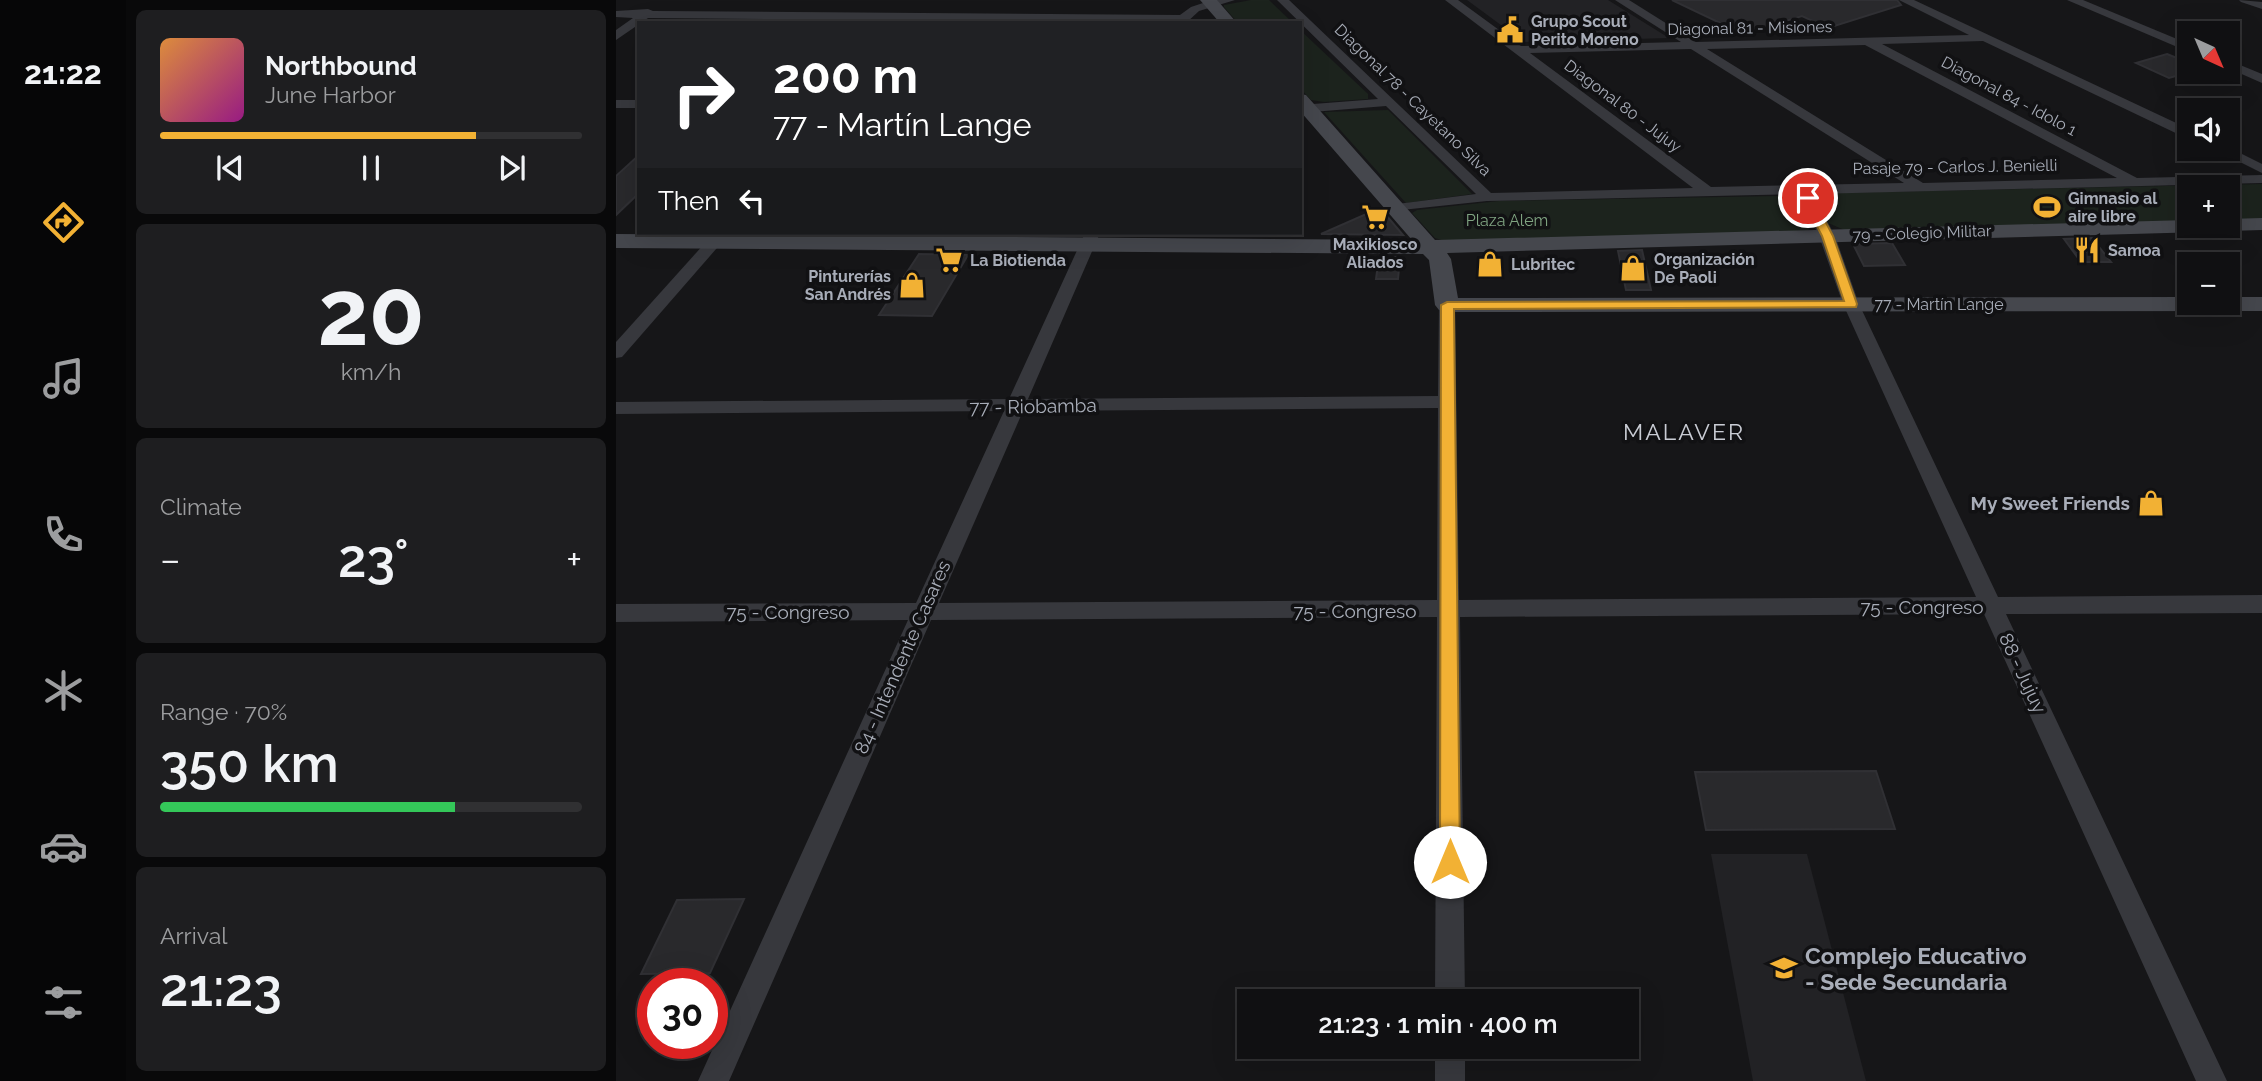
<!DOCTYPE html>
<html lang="en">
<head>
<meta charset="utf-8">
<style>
  :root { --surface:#101012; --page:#1e1e20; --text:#f1f3f6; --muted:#9c9d9f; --line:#303032; --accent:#f2b134 }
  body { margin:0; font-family:Raleway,sans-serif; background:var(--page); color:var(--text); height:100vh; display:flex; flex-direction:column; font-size:26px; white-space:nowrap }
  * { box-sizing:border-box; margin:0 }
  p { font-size:23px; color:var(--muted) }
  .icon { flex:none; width:38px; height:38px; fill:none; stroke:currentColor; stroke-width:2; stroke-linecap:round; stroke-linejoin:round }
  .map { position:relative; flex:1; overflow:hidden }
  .side { display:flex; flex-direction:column; gap:10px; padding:10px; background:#09090a; width:490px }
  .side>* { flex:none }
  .guide { position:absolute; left:21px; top:21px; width:665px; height:214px; border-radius:0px; box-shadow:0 7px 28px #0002,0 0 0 2px var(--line); background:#202124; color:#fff; overflow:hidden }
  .needle { width:46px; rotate:136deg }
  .buttons { position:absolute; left:1561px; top:21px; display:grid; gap:14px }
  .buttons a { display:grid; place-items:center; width:63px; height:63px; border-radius:0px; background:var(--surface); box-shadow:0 7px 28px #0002,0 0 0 2px var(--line); font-size:35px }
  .speed { position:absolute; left:21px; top:968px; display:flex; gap:14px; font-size:35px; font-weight:700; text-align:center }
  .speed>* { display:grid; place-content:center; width:91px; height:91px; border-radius:50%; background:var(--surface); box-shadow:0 7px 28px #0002,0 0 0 2px var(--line); line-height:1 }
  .speed .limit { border:10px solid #d22; background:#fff; color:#111 }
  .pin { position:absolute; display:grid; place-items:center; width:60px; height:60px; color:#fff; margin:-30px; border:4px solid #fff; border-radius:50%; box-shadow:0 2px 7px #0007 }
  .me { position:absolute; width:77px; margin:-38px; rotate:0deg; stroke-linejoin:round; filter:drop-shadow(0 0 5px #0008) }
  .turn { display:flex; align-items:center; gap:24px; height:147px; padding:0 21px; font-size:32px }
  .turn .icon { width:91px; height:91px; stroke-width:2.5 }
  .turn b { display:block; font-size:49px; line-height:60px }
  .then { display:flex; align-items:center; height:66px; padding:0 21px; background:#0003; gap:14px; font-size:26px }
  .big { font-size:52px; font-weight:600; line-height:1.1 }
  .side .tile { flex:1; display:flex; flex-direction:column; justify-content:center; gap:10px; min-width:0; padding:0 24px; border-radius:10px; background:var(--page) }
  .side .dial { align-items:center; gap:0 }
  .dial b { font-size:91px; line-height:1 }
  .song { display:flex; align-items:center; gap:21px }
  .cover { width:84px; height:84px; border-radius:10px; background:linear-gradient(135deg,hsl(30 70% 55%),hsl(310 70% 35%)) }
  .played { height:7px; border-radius:4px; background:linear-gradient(90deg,var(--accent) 75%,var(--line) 75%) }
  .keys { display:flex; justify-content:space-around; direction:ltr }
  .heat { display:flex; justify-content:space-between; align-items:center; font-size:38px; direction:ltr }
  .charge { height:10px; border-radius:5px; background:linear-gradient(90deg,#34c759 70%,var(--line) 0) }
  .trip { position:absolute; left:621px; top:989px; width:402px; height:70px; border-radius:0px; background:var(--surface); box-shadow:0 7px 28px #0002,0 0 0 2px var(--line); font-weight:600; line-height:70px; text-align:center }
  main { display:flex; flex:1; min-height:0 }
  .dock { display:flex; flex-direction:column; width:126px; justify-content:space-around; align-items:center; background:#060607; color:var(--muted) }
  .dock .icon { width:49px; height:49px }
  .dock .current { color:var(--accent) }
  .dock b { font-size:32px; color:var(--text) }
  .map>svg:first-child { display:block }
  .built { fill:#222225 }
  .green { fill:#1c231d }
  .building { fill:#29292c; stroke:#303034; stroke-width:2 }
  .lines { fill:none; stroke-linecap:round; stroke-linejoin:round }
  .street { fill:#37383d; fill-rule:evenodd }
  .secondary { fill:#45474d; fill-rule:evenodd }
  .route { fill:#f2b134; stroke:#9d7322; stroke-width:2 }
  .labels { text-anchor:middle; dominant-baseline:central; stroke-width:7; stroke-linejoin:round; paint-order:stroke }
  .far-poi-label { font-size:16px; font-weight:bold; fill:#a8adb8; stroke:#111113; text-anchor:start }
  .far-street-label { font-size:16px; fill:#a8adb8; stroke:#111113 }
  .far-park-label { font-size:16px; fill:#7fa381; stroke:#111113 }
  .street-label { font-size:19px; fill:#a8adb8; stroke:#111113 }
  .poi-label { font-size:19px; font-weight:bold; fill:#a8adb8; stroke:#111113; text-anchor:end }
  .quarter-label { font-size:23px; letter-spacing:2px; fill:#c9ccd4; stroke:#111113 }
  .near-poi-label { font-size:23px; font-weight:bold; fill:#a8adb8; stroke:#111113; text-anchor:start }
</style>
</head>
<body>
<main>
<nav class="dock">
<b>21:22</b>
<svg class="icon current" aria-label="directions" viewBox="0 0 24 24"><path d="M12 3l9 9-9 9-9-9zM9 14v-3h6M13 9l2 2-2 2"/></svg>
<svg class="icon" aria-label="music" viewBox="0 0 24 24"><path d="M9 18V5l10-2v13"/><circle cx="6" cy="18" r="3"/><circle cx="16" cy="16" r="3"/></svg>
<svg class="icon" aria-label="phone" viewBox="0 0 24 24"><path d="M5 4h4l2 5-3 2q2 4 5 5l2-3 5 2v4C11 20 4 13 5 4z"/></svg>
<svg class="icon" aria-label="climate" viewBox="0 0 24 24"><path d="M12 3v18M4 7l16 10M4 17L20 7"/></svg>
<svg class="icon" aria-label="car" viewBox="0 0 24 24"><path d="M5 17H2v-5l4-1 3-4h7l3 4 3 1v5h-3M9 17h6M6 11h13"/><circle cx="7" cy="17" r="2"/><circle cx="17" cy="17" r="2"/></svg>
<svg class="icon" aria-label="filters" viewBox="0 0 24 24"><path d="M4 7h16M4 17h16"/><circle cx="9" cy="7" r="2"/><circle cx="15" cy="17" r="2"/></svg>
</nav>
<section class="side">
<div class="tile">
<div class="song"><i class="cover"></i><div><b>Northbound</b><p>June Harbor</p></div></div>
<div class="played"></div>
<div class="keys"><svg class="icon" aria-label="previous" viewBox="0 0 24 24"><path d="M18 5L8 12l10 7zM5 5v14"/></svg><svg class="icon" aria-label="pause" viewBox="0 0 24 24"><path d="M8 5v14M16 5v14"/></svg><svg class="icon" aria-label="next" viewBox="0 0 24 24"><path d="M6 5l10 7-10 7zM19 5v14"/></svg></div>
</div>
<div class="tile dial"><b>20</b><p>km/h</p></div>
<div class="tile"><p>Climate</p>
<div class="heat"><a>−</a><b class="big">23°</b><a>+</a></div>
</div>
<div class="tile"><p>Range · 70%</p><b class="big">350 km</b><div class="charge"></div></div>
<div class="tile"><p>Arrival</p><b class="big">21:23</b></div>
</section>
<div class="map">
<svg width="1646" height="1081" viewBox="0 0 1646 1081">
  <rect width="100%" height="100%" fill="#161618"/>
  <!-- built -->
  <g class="built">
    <path d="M851,0h141l61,38 -145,4z"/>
    <path d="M1095,854h96l59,227h-113z"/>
  </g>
  <!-- green -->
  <g class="green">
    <path d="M635,0h18l24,23h-55l-14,-16v-2z"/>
    <path d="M684,30l68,64v5l-44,3 -13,-2 -11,-12z"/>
    <path d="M772,110l84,84 -66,9 -82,-91z"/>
    <path d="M1646,184v37l-34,1v-35h-39v36l-342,8 -19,-8 -12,-24 15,-6z"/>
    <path d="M1162,196c20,2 23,11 32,29l-2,6 -363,10 -10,-3 -23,-25 5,-3 82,-9z"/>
  </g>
  <!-- building -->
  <g class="building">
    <path d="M1056,0h225l4,5 -73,23 -26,-12 -59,18z"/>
    <path d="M1551,54l22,9 1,9 -21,6 -33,-15z"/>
    <path d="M23,155v38l-23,22v-39z"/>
    <path d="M764,208l23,27 -82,-1z"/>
    <path d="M1476,238l19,24h-30l-17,-23z"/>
    <path d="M1276,243l13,22 -41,1 -11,-22z"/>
    <path d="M1026,250l9,40h-25l-8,-39z"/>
    <path d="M303,254l49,1 -36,61 -53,-1z"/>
    <path d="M763,257h21l-2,22h-22z"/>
    <path d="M1260,771l19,58 -189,1 -11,-58z"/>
    <path d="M128,899l-34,74 -69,1 36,-74z"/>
  </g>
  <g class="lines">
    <!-- street -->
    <g class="street">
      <path d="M596,0h23l-36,11 -13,12 -538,-5 -32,22v-10l17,-12 -17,-1v-6l32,-2 5,2 527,4 11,-8z"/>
      <path d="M661,0h12l202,193 202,-5 -248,-188h13l63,46 160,-4 -66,-42h14l67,42 273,-7 -70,-35h15l275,129v9l-5,-1 -201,-96 -101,3 255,134 125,-3v8l-449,11 22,42 24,68 139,293 264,-2v18l-256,1 221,467h-31l-212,-467 -524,3 5,384h-30l2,-384 -506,3 -202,461h-31l210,-461 -292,2v-18l300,-1 88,-192 -388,3v-12l393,-3 76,-166h15l-72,166 410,-3 1,-91 2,-4h12l2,4 4,295 517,-3 -133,-293 -24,-68 -20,-42 -312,7 -95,10 -2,-3 7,-4 79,-10 -90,-88 -86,7v-8l78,-6zM1249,45l252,133 -194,5 -216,-134zM1075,49l213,134 -193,4 -181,-134zM822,408l-1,192 -498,3 84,-192z"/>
      <path d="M1451,0h16l106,44v8z"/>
      <path d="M1623,0l23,2v7l-21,-7z"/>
      <path d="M1612,60l34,14v9l-34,-15z"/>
      <rect x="0" y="100" width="23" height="8"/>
      <path d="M1612,147l34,17v9l-48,-24z"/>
      <path d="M98,233h16l-108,124 -6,1v-16z"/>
      <rect x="819" y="1046" width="30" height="35"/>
    </g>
    <!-- secondary -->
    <g class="secondary">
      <path d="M584,0h17l20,23h-17z"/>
      <path d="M684,94l6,1 129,145 754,-20v6h25l-3,5 -8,1 -756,21 4,6 7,39 731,-1v6h39v-6h34v14l-815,1 -8,-2 -4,-5 -6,-45 -6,-6 -807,-6v-14l796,6 -112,-129z"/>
      <path d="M1646,218v12l-34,1 -10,-5h10v-7z"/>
    </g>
  </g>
  <!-- route -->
  <path class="route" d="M1188,196h8l21,40 24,68 -1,3 -402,2 6,553 -3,6 -7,3 -7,-3 -3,-6 1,-557 6,-3 397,-1 -22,-65 -20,-38z"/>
  <!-- icons -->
  <defs>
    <g id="civic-bare" transform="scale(2.1)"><path d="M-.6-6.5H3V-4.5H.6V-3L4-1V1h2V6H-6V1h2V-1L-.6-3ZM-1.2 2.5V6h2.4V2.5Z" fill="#f2b134" stroke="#111113" stroke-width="2.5" paint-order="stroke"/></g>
    <g id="stadium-bare" transform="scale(2.1)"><path d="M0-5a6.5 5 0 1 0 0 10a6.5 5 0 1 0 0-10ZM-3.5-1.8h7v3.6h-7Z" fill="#f2b134" stroke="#111113" stroke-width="2.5" paint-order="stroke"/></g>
    <g id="supermarket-bare" transform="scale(2.1)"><path d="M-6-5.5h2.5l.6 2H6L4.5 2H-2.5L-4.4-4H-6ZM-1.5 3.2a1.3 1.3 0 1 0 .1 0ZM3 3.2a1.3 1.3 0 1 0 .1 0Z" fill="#f2b134" stroke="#111113" stroke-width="2.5" paint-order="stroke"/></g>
    <g id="restaurant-bare" transform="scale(2.1)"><path d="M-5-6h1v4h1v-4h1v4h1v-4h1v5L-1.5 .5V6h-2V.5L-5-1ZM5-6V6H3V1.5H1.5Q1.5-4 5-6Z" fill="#f2b134" stroke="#111113" stroke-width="2.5" paint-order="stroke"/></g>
    <g id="shop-bare" transform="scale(2.1)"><path d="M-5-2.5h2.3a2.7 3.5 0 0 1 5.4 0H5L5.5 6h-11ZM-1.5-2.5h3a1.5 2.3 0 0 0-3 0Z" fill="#f2b134" stroke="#111113" stroke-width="2.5" paint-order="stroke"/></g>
    <g id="school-bare" transform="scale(2.1)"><path d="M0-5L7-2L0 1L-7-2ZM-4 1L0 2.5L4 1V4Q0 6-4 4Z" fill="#f2b134" stroke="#111113" stroke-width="2.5" paint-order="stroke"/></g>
  </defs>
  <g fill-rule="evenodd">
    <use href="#civic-bare" x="894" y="30"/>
    <use href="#stadium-bare" x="1431" y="207"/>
    <use href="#supermarket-bare" x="759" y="217"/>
    <use href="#restaurant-bare" x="1471" y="250"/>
    <use href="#supermarket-bare" x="333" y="260"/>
    <use href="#shop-bare" x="874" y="264"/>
    <use href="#shop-bare" x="1017" y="268"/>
    <use href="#shop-bare" x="296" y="285"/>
    <use href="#shop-bare" x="1535" y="503"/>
    <use href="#school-bare" x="1168" y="968"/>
  </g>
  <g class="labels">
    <!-- far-poi labels -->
    <g class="far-poi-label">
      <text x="915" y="21">Grupo Scout<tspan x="915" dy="18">Perito Moreno</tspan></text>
      <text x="1452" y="198">Gimnasio al<tspan x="1452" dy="18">aire libre</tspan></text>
      <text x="759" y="244" text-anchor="middle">Maxikiosco<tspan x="759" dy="18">Aliados</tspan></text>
      <text x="1492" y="250">Samoa</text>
      <text x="1038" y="259">Organización<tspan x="1038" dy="18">De Paoli</tspan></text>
      <text x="354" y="260">La Biotienda</text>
      <text x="895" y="264">Lubritec</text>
      <text x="275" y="276" text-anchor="end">Pinturerías<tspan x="275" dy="18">San Andrés</tspan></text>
    </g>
    <!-- far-street labels -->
    <g class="far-street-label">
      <text transform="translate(1134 28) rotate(-1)">Diagonal 81 - Misiones</text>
      <text transform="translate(1393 96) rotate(28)">Diagonal 84 - Idolo 1</text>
      <text transform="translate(797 100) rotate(44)">Diagonal 78 - Cayetano Silva</text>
      <text transform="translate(1007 106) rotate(37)">Diagonal 80 - Jujuy</text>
      <text transform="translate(1339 167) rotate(-1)">Pasaje 79 - Carlos J. Benielli</text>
      <text transform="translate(1306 233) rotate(-2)">79 - Colegio Militar</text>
      <text x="1323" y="304">77 - Martín Lange</text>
    </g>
    <!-- far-park labels -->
    <g class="far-park-label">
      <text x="891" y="220">Plaza Alem</text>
    </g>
    <!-- street labels -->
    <g class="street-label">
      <text transform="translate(417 406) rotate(-1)">77 - Riobamba</text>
      <text x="1306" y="607">75 - Congreso</text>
      <text x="739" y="611">75 - Congreso</text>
      <text x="172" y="612">75 - Congreso</text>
      <text transform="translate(286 657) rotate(-66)">84 - Intendente Casares</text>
      <text transform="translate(1407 673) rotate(65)">88 - Jujuy</text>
    </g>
    <!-- poi labels -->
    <g class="poi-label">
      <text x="1514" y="503">My Sweet Friends</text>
    </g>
    <!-- quarter labels -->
    <g class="quarter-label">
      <text x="1068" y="431">MALAVER</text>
    </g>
    <!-- near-poi labels -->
    <g class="near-poi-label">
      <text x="1189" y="955">Complejo Educativo<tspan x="1189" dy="26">- Sede Secundaria</tspan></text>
    </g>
  </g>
</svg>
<div class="buttons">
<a><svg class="needle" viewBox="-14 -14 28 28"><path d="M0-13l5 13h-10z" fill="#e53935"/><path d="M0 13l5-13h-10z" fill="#9c9d9f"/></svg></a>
<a><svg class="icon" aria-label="sound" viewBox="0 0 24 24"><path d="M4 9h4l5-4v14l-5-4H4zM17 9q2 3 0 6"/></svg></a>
<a>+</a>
<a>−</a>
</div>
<div class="speed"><div class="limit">30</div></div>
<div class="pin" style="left:1192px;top:198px;background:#d93025"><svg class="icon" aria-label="arrive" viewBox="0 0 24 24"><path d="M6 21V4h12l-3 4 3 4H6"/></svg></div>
<svg class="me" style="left:834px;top:862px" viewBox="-20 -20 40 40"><circle r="19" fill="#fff"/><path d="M0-13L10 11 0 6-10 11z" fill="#f2b134"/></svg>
<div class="trip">21:23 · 1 min · 400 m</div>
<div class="guide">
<div class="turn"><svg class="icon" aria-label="right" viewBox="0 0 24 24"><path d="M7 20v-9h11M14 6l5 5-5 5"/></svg><div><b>200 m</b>77 - Martín Lange</div></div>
<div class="then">Then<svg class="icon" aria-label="left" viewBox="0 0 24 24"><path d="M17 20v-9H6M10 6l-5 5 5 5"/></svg></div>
</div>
</div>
</main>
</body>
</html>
